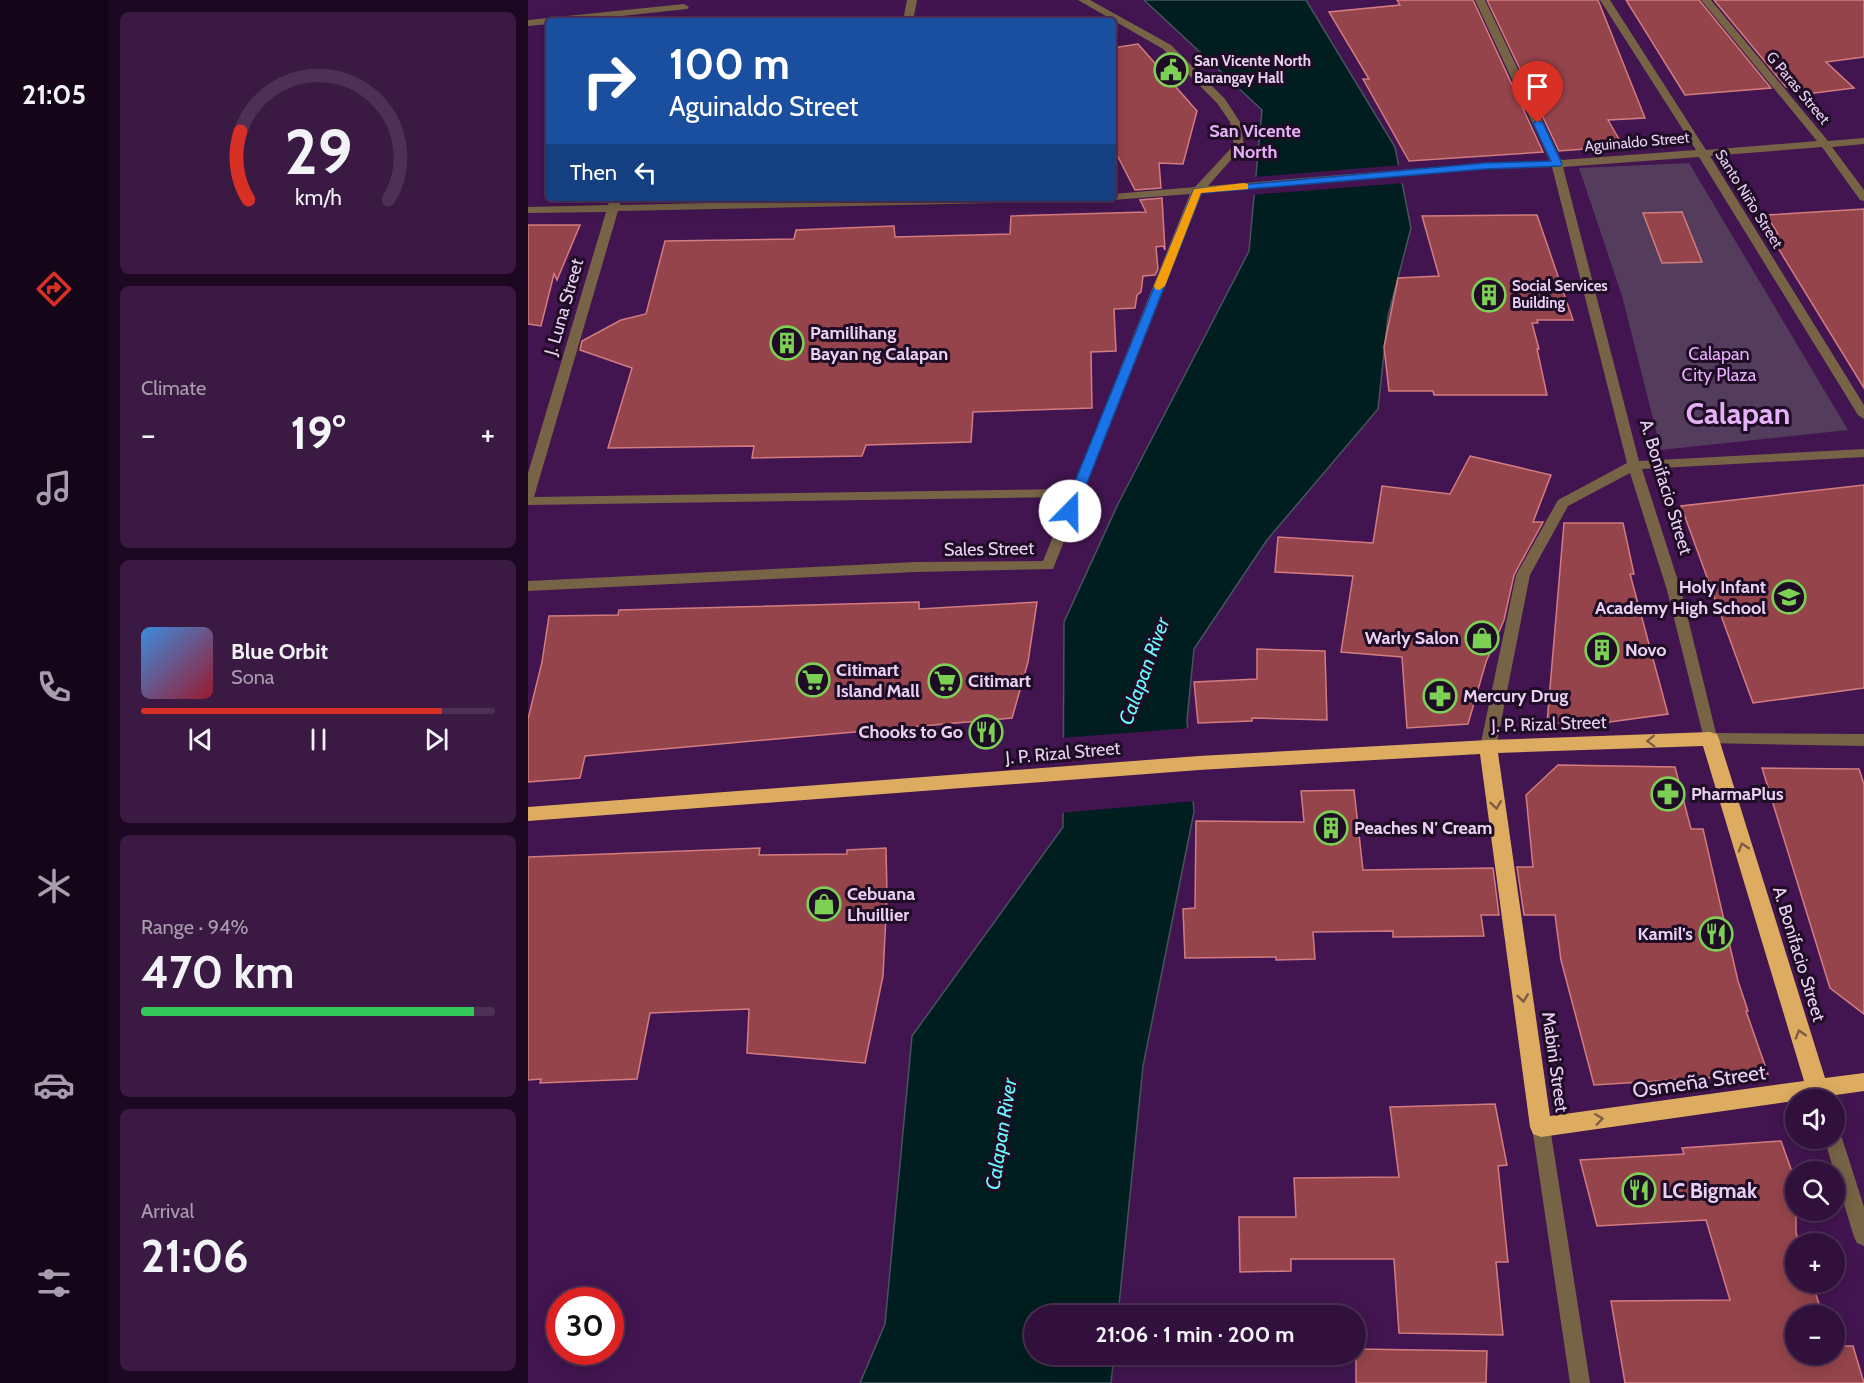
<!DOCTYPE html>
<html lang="en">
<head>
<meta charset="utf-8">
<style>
  :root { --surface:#32103c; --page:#3a1943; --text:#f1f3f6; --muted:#a89daf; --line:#4d3056; --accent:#d93025 }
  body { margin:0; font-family:Cabin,sans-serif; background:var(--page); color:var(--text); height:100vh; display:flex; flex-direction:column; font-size:22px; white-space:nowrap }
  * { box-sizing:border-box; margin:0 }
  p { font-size:20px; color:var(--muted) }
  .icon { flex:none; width:33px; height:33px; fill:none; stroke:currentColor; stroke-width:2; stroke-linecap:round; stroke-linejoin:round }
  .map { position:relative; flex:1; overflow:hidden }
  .details { display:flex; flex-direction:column; gap:12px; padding:12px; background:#1c0921; width:420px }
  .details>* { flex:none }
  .guide { position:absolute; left:18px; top:18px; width:570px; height:183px; border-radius:6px; box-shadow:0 3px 15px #0003,0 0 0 2px var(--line); background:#1a4fa0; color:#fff; overflow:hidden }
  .tools { position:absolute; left:1257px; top:1089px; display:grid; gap:12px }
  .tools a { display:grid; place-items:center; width:60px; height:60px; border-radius:50%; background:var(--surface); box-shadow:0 3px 15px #0003,0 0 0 2px var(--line); font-size:30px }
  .speed { position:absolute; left:18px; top:1287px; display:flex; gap:12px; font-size:30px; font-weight:700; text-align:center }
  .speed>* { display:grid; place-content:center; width:78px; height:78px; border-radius:50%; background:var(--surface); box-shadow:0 3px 15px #0003,0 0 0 2px var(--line); line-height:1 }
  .speed .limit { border:9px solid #d22; background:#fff; color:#111 }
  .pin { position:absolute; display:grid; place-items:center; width:51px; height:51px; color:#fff; margin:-62px -26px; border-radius:50% 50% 50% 0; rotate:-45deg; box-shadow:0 0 6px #0007 }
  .pin .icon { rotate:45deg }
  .me { position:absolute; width:66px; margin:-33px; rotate:22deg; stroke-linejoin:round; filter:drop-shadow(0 0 4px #0008) }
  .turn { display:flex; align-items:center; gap:21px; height:126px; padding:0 24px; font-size:27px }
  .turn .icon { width:78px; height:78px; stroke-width:2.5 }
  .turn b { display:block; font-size:42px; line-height:51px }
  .then { display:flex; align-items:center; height:57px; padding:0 24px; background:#0003; gap:12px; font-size:22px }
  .big { font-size:45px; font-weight:700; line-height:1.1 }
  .details .card { flex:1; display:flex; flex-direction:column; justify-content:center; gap:9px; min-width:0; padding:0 21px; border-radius:9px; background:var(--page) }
  .details .dial { align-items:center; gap:0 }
  .dial svg { height:156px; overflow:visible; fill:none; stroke:var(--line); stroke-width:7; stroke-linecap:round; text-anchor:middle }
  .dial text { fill:var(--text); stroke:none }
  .song { display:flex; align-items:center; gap:18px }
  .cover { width:72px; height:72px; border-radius:9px; background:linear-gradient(135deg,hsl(210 70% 55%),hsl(350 70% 35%)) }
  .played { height:6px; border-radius:3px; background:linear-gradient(90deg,var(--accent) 85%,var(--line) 85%) }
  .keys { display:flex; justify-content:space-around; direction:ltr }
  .heat { display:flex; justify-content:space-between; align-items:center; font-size:33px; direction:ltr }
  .charge { height:9px; border-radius:4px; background:linear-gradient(90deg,#34c759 94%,var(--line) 0) }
  .trip { position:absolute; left:496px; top:1305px; width:342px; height:60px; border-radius:30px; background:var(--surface); box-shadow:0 3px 15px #0003,0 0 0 2px var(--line); font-weight:700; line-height:60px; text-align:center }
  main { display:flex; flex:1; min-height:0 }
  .dock { display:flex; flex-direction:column; width:108px; justify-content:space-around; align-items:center; background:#140618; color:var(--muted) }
  .dock .icon { width:42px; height:42px }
  .dock .active { color:var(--accent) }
  .dock b { font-size:27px; color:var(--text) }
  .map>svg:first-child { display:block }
  .green { fill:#533c5c }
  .water { fill:#001e1f; stroke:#46545f; stroke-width:1.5 }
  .pier { fill:#421550 }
  .building { fill:#95444b; stroke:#d37c80; stroke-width:1.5 }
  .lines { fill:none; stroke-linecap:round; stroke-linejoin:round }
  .minor { fill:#776346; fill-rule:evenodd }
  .highway { fill:#ddac61; fill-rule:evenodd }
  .oneway { stroke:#7e5c43 }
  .route { fill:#1a73e8; stroke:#114b97; stroke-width:1.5 }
  .slow { fill:#f59e0b }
  .labels { text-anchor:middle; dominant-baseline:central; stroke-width:6; stroke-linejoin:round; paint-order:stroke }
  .far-poi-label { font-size:15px; font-weight:bold; fill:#ead1f4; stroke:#1f0c25; text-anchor:start }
  .far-street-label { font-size:15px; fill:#ead1f4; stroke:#1f0c25 }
  .far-quarter-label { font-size:18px; font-weight:bold; fill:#e4b1f6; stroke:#1f0c25 }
  .street-label { font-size:18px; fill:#ead1f4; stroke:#1f0c25 }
  .poi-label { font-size:18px; font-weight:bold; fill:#ead1f4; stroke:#1f0c25; text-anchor:start }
  .park-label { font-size:18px; fill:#e9aefd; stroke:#1f0c25 }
  .water-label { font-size:20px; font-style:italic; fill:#6afbff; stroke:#1f0c25 }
  .near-street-label { font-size:21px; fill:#ead1f4; stroke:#1f0c25 }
  .near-poi-label { font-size:21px; font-weight:bold; fill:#ead1f4; stroke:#1f0c25; text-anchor:start }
  .town-label { font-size:30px; font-weight:bold; fill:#e4b1f6; stroke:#1f0c25 }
</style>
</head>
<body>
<main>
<nav class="dock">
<b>21:05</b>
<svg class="icon active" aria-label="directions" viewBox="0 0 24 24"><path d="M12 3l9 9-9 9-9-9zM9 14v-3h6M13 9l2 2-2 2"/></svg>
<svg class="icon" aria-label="music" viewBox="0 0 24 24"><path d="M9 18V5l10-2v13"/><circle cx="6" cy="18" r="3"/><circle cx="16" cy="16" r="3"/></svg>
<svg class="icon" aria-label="phone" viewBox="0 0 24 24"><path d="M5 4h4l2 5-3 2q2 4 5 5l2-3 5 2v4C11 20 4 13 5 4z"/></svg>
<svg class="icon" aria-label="climate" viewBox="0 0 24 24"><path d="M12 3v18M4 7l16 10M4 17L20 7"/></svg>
<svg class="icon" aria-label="car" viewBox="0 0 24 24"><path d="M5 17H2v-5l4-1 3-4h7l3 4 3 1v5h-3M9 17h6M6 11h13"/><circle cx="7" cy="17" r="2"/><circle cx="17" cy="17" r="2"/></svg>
<svg class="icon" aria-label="filters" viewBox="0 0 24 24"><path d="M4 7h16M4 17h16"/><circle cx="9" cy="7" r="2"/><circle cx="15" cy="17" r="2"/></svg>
</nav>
<section class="details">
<div class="card dial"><svg viewBox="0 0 100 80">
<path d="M14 69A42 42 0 1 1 86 69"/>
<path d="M14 69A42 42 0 0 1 10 34" stroke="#d93025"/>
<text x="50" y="56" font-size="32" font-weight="700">29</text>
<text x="50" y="72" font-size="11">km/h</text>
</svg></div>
<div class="card"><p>Climate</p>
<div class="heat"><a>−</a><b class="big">19°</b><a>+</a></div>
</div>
<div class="card">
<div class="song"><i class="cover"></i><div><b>Blue Orbit</b><p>Sona</p></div></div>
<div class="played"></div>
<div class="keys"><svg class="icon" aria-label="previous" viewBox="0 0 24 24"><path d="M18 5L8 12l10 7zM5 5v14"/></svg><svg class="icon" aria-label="pause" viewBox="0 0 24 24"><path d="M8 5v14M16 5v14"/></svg><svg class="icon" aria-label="next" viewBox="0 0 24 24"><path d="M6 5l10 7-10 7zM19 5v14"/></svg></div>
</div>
<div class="card"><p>Range · 94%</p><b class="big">470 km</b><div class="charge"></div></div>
<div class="card"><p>Arrival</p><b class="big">21:06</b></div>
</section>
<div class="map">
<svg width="1336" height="1383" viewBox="0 0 1336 1383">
  <rect width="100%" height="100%" fill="#421550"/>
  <!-- green -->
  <path class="green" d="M1161,163l159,267 -187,20 -39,-154 -43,-128z"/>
  <!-- water -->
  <path class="water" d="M616,0h162l89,147 16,81 -23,88 -10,93 -111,131 -73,109 -7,71 7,92 -51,254 -25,249 -83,1v38l79,1 -3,28h-251l25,-59 27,-288 151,-209 1,-205 54,-118 131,-253 13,-141z"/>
  <!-- pier -->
  <g class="pier">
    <path d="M874,165l3,18 -154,12 2,-18z"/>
    <path d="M663,728l5,73 -136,12v-75z"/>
  </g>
  <!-- building -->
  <g class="building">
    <path d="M869,0h76l70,152 -134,9 -46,-82h6l-40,-67 71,-7z"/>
    <path d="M959,0h111l47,118 -37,2 15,26 -64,5z"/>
    <path d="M1098,0h73l72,88 -86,7z"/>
    <path d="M1186,0h150v57l-38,5 28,26 -55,7 -9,-8h-4z"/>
    <path d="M610,44l59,67 -14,53 -24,-1 2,25 -26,2 -22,-43v-99z"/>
    <path d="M634,198l3,52 -2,-4 -7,1 2,22 -3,6 -12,1 -2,16 -4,3 -2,13 -21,1 2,42 -25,1 1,56 -119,4 -2,30 -105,3 -4,11 -110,2 2,-12 -146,2 24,-80 -52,-18 2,-9 39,-21 25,-6 19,-73 129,-2 2,-9 98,-4 1,11 115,-3 1,-18 135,-4 -6,-12z"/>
    <path d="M1336,209v179l-94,-153 8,-1 -12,-19z"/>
    <path d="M1154,212l20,50 -40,1 -19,-50z"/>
    <path d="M1009,215l36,105h-36l1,3h-6l7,26h-2l10,46h-113l-1,-4h-44l-5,-44 14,-69 41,-2 -17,-60z"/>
    <path d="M0,225h52l-23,55 -3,-6 -13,52 -13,-2z"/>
    <path d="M942,456l81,19 -18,47h10l-29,53 -10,45 -18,42 -18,62 -61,4 -5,-71 -61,-5 12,-76 -78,-4 3,-35 95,6 9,-57 68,8z"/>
    <path d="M1336,485v203l-111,15 -72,-197z"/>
    <path d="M1036,523h59l11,51h-4l38,140 -66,9h-55z"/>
    <path d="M391,602v7l118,-7 -9,60 -16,56 -427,38 -5,22 -52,4v-63l14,-57 7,-46 69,-1 1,-5z"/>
    <path d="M729,649l68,2 2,69 -75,-2v3l-54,2 -4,-41 63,-3z"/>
    <path d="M1030,765l117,2 16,62h12l35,152 10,30h-2l22,63 -174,11 -33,-125 -6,-45h-31l-7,-48h16l-7,-72z"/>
    <path d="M1234,768l97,1 5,15v230l-34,-26z"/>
    <path d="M826,790l9,80 130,-2 6,47h-18l3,21 -91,1v-6l-80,1 2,27 -39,1v-3l-91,1 -2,-49 12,-1 1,-87 108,1 -3,-31z"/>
    <path d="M232,848l-1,7 88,-1v-4l39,-2 1,47 -4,81 -18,87 -118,-10 2,-44 -99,4 -13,66 -97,4 1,-4 -13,1v-223z"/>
    <path d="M967,1104l12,61 -9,1 10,96h-12l7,73 -104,-2 -5,-74h-103v12l-51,1 -1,-55h57l-2,-39 105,-1 -9,-70z"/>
    <path d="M1253,1141l15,42v49l3,12h-3v38h16l11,34h-27v38h38v-8h19l11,37h-239l-14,-82 119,-1 -24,-80 -109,6 -17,-66 104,-6 -2,-6z"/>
    <path d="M828,1349l131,2 -1,32h-130z"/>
  </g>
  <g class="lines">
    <!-- minor -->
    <g class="minor">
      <path d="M379,0h10l-4,21h-10z"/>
      <path d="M550,0h12l81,45 54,54 15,23 4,23 -36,41 277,-23 65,-2 -75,-161h10l76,160 135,-10 -96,-150h10l96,150 111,-9 -116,-141h10l117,141 36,-3v6l-32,3 32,43v11l-4,-1 -38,-53 -112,9 154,249v14l-6,-4 -159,-258 -136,10 76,294 225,-12v8l-222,12 39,121 35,143 148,1v12l-159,-3 -38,-153 -37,-117 -62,33 -38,69 -34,172 -3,4h-10l-3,-4 36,-172 42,-75 69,-37 -75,-296 -67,2 -283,24 -149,376 -137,3 -388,19v-10l388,-19 127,-1 26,-64 -541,8v-32l78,-261 -78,1v-6l80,-2 2,-7h12l-2,7 315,-7h163l-6,3 -474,10 -84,286 538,-8 118,-295 -77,6 -5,-2h5v-4l82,-7 39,-42 -4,-23 -13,-19 -54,-54z"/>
      <path d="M156,4l5,3 -2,2 -111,12h-27v3l-21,2v-6z"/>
      <path d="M1013,1119l7,2 2,6 40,256h-20l-38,-256 2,-6z"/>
      <path d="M1306,1130l6,2 2,6 22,69v39l-7,-3 -3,-6 -30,-99h10z"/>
    </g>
    <!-- highway -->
    <path class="highway" d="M1182,732l7,2 2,5 106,339 39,-5v18l-323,46 -8,-3 -3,-7 -50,-373 -281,16 -671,51v-14l671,-51 289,-16zM1175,746l101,335 -254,35 -52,-363z"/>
  </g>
  <!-- one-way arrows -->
  <defs><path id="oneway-chevron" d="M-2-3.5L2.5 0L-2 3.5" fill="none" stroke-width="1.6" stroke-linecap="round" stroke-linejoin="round" transform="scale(1.5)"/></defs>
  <g class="oneway">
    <use href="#oneway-chevron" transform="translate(1123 741) rotate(178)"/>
    <use href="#oneway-chevron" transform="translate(968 805) rotate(82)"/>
    <use href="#oneway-chevron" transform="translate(1215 847) rotate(-107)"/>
    <use href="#oneway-chevron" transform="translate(995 998) rotate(82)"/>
    <use href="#oneway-chevron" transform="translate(1272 1034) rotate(-107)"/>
    <use href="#oneway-chevron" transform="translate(1071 1119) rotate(-8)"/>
  </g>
  <!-- route -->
  <path class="route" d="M1010,120l5,3 19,41 -1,2 -76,3 -284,24 -125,318 -2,3h-9l-2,-3 131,-322 291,-26 66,-2 -18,-38z"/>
  <!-- slow -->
  <path class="slow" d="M716,183l4,1v5l-47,4 -36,93 -6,4 -4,-1 -1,-3 40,-97z"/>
  <!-- icons -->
  <defs>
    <g id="civic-ring" transform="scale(1.725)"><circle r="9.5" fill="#1f0c25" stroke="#7cd155" stroke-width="1.5"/><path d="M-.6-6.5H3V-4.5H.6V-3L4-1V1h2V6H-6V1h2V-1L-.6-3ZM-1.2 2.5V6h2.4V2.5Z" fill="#7cd155"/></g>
    <g id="building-ring" transform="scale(1.725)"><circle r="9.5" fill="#1f0c25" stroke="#7cd155" stroke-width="1.5"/><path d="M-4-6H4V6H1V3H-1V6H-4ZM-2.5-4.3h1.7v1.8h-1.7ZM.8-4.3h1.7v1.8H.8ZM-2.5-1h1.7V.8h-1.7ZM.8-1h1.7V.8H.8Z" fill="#7cd155"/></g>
    <g id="school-ring" transform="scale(1.725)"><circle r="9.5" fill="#1f0c25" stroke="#7cd155" stroke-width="1.5"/><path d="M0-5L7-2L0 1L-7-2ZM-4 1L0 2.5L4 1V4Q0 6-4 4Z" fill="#7cd155"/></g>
    <g id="shop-ring" transform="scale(1.725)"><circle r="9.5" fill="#1f0c25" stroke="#7cd155" stroke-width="1.5"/><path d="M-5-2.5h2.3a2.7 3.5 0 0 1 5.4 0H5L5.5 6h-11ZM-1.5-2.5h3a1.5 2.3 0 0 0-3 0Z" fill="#7cd155"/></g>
    <g id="supermarket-ring" transform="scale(1.725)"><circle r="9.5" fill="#1f0c25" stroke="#7cd155" stroke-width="1.5"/><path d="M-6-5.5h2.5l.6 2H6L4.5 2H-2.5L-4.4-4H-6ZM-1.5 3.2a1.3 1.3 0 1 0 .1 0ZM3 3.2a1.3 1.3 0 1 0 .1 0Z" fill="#7cd155"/></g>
    <g id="pharmacy-ring" transform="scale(1.725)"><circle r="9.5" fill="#1f0c25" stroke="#7cd155" stroke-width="1.5"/><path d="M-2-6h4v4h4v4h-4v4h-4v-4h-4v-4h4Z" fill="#7cd155"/></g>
    <g id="restaurant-ring" transform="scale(1.725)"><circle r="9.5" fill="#1f0c25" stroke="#7cd155" stroke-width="1.5"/><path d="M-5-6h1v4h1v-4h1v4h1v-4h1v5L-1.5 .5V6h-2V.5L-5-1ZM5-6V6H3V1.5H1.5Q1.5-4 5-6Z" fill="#7cd155"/></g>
  </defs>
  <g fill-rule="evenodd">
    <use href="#civic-ring" x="643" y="70"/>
    <use href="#building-ring" x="961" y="295"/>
    <use href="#building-ring" x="259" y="343"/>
    <use href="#school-ring" x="1261" y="597"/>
    <use href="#shop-ring" x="954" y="638"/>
    <use href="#building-ring" x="1074" y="650"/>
    <use href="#supermarket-ring" x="285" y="680"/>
    <use href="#supermarket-ring" x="417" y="681"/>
    <use href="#pharmacy-ring" x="912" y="696"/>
    <use href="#restaurant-ring" x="458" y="732"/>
    <use href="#pharmacy-ring" x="1140" y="794"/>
    <use href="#building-ring" x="803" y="828"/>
    <use href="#shop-ring" x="296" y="904"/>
    <use href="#restaurant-ring" x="1188" y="934"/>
    <use href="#restaurant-ring" x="1111" y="1190"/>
  </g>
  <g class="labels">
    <!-- far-poi labels -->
    <g class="far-poi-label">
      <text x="666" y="61">San Vicente North<tspan x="666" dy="17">Barangay Hall</tspan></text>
      <text x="984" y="286">Social Services<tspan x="984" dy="17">Building</tspan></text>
    </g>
    <!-- far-street labels -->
    <g class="far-street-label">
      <text transform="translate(1270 88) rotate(50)">G Paras Street</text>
      <text transform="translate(1109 142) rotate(-5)">Aguinaldo Street</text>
      <text transform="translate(1221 199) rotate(58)">Santo Niño Street</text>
    </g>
    <!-- far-quarter labels -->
    <g class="far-quarter-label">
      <text x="727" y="131">San Vicente<tspan x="727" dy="21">North</tspan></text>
    </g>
    <!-- street labels -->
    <g class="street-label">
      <text transform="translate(36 307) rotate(-74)">J. Luna Street</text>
      <text transform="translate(1138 487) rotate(73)">A. Bonifacio Street</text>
      <text transform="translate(461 549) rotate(-1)">Sales Street</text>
      <text transform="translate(1021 724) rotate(-2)">J. P. Rizal Street</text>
      <text transform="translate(535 753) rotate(-5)">J. P. Rizal Street</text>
      <text transform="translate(1271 954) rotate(73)">A. Bonifacio Street</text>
      <text transform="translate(1027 1062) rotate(82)">Mabini Street</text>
    </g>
    <!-- poi labels -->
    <g class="poi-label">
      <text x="282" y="333">Pamilihang<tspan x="282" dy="21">Bayan ng Calapan</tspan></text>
      <text x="1238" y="587" text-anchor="end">Holy Infant<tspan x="1238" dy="21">Academy High School</tspan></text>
      <text x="931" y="638" text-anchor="end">Warly Salon</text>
      <text x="1097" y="650">Novo</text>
      <text x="308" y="670">Citimart<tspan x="308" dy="21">Island Mall</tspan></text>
      <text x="440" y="681">Citimart</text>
      <text x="935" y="696">Mercury Drug</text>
      <text x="435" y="732" text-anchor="end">Chooks to Go</text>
      <text x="1163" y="794">PharmaPlus</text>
      <text x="826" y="828">Peaches N' Cream</text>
      <text x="319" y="894">Cebuana<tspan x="319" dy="21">Lhuillier</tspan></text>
      <text x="1165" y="934" text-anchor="end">Kamil's</text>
    </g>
    <!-- park labels -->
    <g class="park-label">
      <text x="1191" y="354">Calapan<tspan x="1191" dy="21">City Plaza</tspan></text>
    </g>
    <!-- water labels -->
    <g class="water-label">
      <text transform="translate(616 671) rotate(-70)">Calapan River</text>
      <text transform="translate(473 1134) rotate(-81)">Calapan River</text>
    </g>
    <!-- near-street labels -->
    <g class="near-street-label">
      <text transform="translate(1171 1081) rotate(-8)">Osmeña Street</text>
    </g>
    <!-- near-poi labels -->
    <g class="near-poi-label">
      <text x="1134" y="1190">LC Bigmak</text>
    </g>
    <!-- town labels -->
    <g class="town-label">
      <text x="1210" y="413">Calapan</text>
    </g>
  </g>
</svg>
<div class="tools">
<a><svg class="icon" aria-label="sound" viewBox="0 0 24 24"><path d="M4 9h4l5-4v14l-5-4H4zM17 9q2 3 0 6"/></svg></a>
<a><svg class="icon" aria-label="search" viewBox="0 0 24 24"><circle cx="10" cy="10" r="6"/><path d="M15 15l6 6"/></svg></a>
<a>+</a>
<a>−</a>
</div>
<div class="speed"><div class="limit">30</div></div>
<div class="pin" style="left:1010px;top:123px;background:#d93025"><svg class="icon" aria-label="arrive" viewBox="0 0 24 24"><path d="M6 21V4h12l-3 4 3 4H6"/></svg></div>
<svg class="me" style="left:542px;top:511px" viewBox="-20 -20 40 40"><circle r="19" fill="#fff"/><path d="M0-13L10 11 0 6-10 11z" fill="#1a73e8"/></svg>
<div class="trip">21:06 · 1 min · 200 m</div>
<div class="guide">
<div class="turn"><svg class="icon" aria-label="right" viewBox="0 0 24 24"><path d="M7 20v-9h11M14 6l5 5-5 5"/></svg><div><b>100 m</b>Aguinaldo Street</div></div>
<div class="then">Then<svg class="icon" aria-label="left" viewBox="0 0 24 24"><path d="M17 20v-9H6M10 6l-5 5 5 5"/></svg></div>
</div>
</div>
</main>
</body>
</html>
